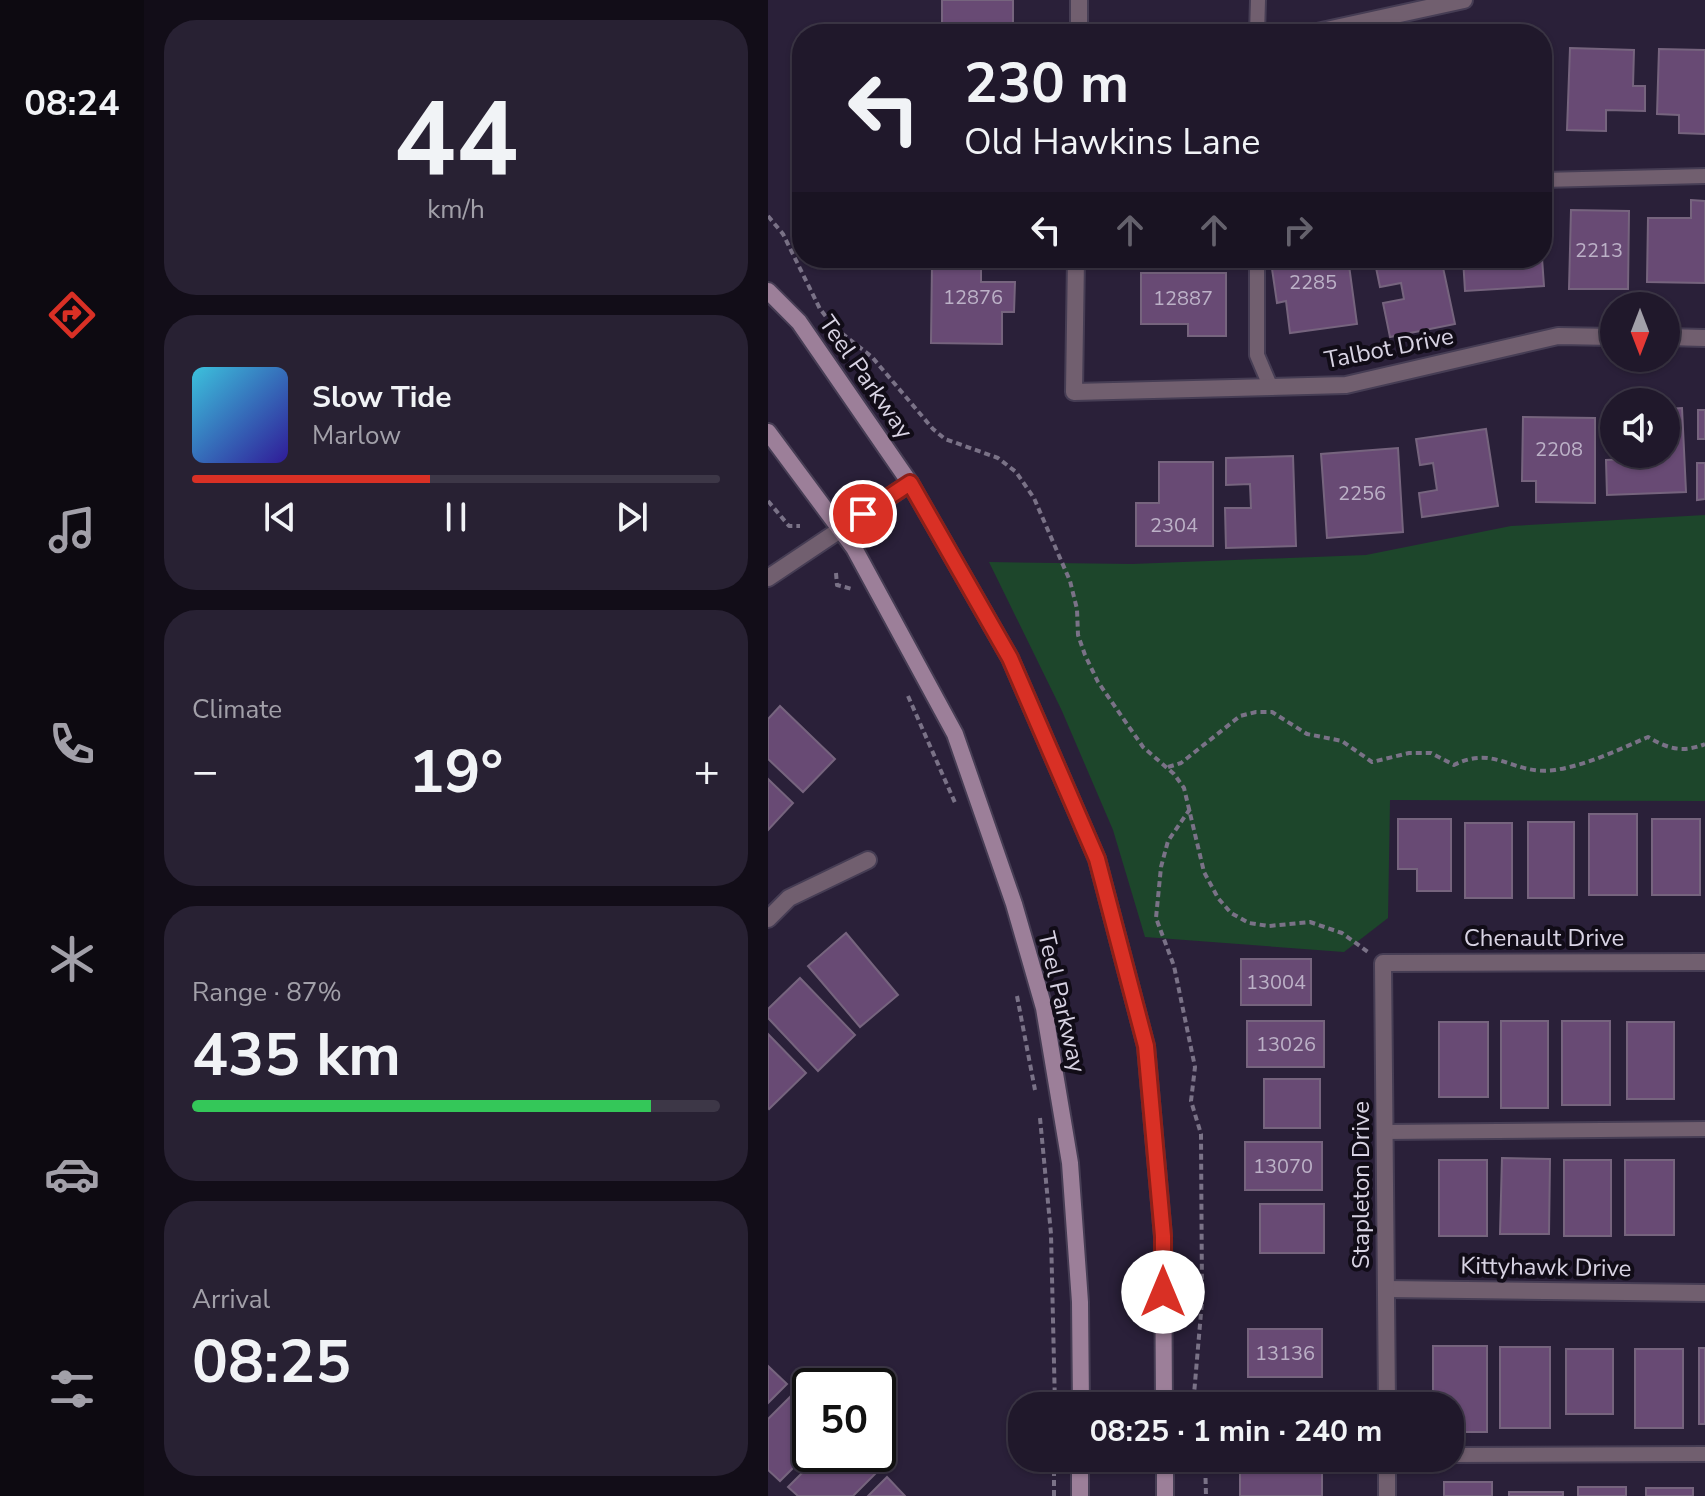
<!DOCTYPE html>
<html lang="en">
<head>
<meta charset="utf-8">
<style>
  :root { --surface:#20182b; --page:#282133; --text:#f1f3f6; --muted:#a2a0a9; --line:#3d3747; --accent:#d93025 }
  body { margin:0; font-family:"Nunito Sans",sans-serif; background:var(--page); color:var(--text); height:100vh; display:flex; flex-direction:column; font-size:30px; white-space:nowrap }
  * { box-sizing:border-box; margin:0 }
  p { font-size:26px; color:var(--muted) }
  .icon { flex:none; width:44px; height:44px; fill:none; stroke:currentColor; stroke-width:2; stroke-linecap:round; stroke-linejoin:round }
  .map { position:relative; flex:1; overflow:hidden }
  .details { display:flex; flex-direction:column; gap:20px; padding:20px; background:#120d18; width:624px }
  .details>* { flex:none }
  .top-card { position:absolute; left:24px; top:24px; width:760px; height:244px; border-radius:32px; box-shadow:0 2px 6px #0004,0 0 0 2px var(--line); background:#20182b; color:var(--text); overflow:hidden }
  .needle { width:52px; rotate:180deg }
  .tools { position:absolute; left:832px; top:292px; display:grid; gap:16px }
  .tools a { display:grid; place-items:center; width:80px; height:80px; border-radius:50%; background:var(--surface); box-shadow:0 2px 6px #0004,0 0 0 2px var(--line); font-size:40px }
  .speed { position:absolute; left:24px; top:1368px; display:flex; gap:16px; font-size:40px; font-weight:700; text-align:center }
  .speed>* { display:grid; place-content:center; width:104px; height:104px; border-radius:50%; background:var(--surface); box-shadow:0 2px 6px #0004,0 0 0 2px var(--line); line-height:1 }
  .speed .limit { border:4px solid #111; border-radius:12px; background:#fff; color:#111 }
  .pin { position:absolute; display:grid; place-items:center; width:68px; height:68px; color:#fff; margin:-34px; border:4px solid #fff; border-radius:50%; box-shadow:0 2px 8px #0007 }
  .me { position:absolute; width:88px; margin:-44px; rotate:0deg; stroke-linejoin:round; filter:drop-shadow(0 0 6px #0008) }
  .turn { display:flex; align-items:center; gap:28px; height:168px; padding:0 40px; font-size:36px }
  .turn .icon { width:104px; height:104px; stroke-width:2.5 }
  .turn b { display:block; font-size:56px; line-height:68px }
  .lanes { display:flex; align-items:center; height:76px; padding:0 40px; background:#0003; justify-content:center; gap:40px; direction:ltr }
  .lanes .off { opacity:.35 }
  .big { font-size:60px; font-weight:700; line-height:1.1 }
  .details .card { flex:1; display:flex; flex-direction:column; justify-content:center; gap:12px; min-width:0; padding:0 28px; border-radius:32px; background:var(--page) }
  .details .dial { align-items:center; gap:0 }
  .dial b { font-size:104px; line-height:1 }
  .song { display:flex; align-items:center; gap:24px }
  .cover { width:96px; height:96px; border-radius:12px; background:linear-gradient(135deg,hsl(190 70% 55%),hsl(250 70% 35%)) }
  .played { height:8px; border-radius:4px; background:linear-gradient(90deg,var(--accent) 45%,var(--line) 45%) }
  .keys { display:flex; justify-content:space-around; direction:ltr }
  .heat { display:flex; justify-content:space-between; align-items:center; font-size:44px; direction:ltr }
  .charge { height:12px; border-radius:6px; background:linear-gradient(90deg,#34c759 87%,var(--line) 0) }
  .trip { position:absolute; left:240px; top:1392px; width:456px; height:80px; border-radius:32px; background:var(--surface); box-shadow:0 2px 6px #0004,0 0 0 2px var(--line); font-weight:700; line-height:80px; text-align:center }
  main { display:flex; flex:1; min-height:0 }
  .tabs { display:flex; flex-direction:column; width:144px; justify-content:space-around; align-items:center; background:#0d0a11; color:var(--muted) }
  .tabs .icon { width:56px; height:56px }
  .tabs .active { color:var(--accent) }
  .tabs b { font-size:36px; color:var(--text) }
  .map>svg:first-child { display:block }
  .green { fill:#1d462b }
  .building { fill:#684a74; stroke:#76647e; stroke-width:2 }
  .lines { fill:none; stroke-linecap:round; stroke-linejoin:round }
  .service-casing { stroke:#463d54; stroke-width:18 }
  .minor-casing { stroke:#463d54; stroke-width:20 }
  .secondary-casing { stroke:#463d54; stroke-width:20 }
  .path { stroke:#7a7287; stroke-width:4; stroke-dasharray:6 4; stroke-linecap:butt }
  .service { stroke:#715f6f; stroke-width:14 }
  .minor { stroke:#715f6f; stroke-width:16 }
  .secondary { stroke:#9c7f99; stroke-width:16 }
  .route-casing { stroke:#8d1f18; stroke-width:20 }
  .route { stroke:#d93025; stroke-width:14 }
  .labels { text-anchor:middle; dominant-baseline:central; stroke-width:8; stroke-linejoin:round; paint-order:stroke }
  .number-label { font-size:20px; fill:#bcb1c7 }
  .street-label { font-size:24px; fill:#d8d3e3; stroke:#110c17 }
</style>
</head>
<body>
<main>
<nav class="tabs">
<b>08:24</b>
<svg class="icon active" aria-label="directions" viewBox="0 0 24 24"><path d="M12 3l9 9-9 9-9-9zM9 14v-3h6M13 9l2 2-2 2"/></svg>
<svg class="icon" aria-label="music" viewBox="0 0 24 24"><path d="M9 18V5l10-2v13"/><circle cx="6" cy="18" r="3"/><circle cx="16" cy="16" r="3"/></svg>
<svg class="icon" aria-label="phone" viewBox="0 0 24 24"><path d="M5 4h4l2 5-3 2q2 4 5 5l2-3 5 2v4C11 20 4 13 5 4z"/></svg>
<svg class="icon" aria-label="climate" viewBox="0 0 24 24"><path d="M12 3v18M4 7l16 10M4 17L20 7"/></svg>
<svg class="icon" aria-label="car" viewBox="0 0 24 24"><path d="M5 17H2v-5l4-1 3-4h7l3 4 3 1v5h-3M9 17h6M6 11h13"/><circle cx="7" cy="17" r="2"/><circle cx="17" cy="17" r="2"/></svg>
<svg class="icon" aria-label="filters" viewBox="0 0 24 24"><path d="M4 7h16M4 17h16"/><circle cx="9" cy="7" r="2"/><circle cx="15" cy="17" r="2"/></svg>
</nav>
<section class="details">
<div class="card dial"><b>44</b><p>km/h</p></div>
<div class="card">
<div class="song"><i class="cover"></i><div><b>Slow Tide</b><p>Marlow</p></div></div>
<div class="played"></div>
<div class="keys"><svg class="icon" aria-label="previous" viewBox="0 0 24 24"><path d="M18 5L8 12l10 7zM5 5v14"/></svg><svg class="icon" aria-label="pause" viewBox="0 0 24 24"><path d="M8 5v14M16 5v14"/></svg><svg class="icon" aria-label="next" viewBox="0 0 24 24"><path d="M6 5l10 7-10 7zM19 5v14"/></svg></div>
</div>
<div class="card"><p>Climate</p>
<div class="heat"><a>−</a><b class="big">19°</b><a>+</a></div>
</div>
<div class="card"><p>Range · 87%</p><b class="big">435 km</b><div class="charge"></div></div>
<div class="card"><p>Arrival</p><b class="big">08:25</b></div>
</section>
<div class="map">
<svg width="937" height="1496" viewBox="0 0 937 1496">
  <rect width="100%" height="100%" fill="#2a2039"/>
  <!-- green -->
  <path class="green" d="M937,515v286l-315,-1 -2,118 -44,34 -199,-15 -32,-107 -51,-119 -73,-149 143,2 234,-9 145,-29z"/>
  <!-- building -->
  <g class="building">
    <rect x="174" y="0" width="71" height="34"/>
    <path d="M774,47h4l4,70h-8z"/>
    <path d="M802,48l64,2 -1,36h12v25l-39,-1v21l-39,-1z"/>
    <path d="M891,49l46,1v84l-26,-1v-18l-22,-1z"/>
    <path d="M923,200l14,1v82l-58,-1 1,-64h43z"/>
    <path d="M803,210l58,1 -1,78h-59z"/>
    <path d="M160,258h90v1l-90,1z"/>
    <path d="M533,258h47l9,66 -67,9 -4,-32 -9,2 -6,-41z"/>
    <path d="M606,258h67l14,66 -65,13 -7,-34 21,-4 -3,-16 -21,4z"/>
    <path d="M695,258h79l2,28 -79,5z"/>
    <path d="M164,266l49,1v15h34l-1,30h-12v32l-71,-1z"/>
    <path d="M373,273h85v63h-38v-12h-47z"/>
    <path d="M914,408l4,84 -79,3 -1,-35 23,-1 -1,-5h38v-45z"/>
    <rect x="930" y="410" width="7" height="29"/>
    <path d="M755,417l72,1v85l-59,-1v-21h-14z"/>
    <path d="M718,429l12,77 -76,11 -3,-24 18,-3 -4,-27 -13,2 -4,-26z"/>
    <path d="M630,448l5,84 -76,6 -6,-84z"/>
    <path d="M525,456l3,90 -70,2 -1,-40h26l-1,-24 -24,1v-27z"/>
    <path d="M391,462h54v84h-77v-43h23z"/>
    <path d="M929,463h8v36l-8,1z"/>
    <path d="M12,706l55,53 -32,33 -35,-33v-40z"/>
    <path d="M0,779l25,24 -25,27z"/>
    <rect x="821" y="814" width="48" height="81"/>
    <path d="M630,819h53v72h-34v-22h-19z"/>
    <rect x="884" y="819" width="48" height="76"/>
    <rect x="760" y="822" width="46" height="76"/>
    <rect x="697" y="823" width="47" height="75"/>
    <path d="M78,933l52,62 -38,32 -52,-61z"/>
    <rect x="473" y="959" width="70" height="46"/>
    <path d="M32,978l55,57 -37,36 -50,-53v-9z"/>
    <rect x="479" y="1021" width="77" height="46"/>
    <rect x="733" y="1021" width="47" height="87"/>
    <rect x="794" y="1021" width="48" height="84"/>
    <rect x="671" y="1022" width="49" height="75"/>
    <rect x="859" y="1022" width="47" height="77"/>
    <path d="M0,1034l38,39 -37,36 -1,-1z"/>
    <rect x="496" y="1079" width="56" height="49"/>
    <rect x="477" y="1142" width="77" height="48"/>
    <path d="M734,1158l48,1 -1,75h-49z"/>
    <rect x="671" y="1160" width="48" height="76"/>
    <rect x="796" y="1160" width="47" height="76"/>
    <rect x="857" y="1160" width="49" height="75"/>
    <rect x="492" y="1204" width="64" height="49"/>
    <rect x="480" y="1329" width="74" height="48"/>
    <path d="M665,1346h54v86h-37v-26h-17z"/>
    <rect x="732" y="1347" width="50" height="81"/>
    <rect x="931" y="1348" width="6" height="76"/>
    <rect x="798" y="1349" width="47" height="65"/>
    <rect x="867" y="1349" width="48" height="79"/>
    <path d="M0,1366l19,18 -19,19z"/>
    <path d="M32,1387l10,10v54l-30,30 -12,-11v-51z"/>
    <rect x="487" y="1391" width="67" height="15"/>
    <path d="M53,1454h39l18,17 -25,25h-55l-10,-9z"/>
    <rect x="472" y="1458" width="82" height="38"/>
    <path d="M119,1477l18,19h-37z"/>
    <rect x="676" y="1482" width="48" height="14"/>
    <rect x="810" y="1487" width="48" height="9"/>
    <rect x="878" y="1488" width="47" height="8"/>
    <rect x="741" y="1492" width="54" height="4"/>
  </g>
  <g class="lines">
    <!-- service casing -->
    <g class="service-casing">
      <g id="service">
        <path d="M489,34l1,-34"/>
        <path d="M774,180l163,-4"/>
        <path d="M489,258v97l14,33"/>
        <path d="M616,1132l321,-3"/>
        <path d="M682,1455l255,-1"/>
      </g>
    </g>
    <!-- minor casing -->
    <g class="minor-casing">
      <g id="minor">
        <path d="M311,34v-34"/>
        <path d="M540,34l156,-34"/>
        <path d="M308,258l-2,134 272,-7 212,-49 56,1"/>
        <path d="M898,337l39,1"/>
        <path d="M0,578l142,-95"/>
        <path d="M0,919l21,-21 79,-38"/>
        <path d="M618,1289l319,4"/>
        <path d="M619,1406l-4,-443 322,-1"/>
        <path d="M619,1458v38"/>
      </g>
    </g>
    <!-- secondary casing -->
    <g class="secondary-casing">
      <g id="secondary">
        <path d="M0,291l31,31 111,161 100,175 87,201 49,187 17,190 1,170"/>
        <path d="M0,432l86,116 101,186 59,170 30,104 26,155 10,139 1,104"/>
        <path d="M397,1458v38"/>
        <path d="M312,1496v-38"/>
      </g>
    </g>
    <!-- path -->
    <g class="path">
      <path d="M0,216l15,18 37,75 15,19 37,29 61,72 12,10 53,19 18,14 18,26 36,83 7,28 1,26 7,20 13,27 45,65 31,27 10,14 20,84 14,26 13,15 18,10 20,3 41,-4 32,11 26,19"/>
      <path d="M0,501l21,25h11"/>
      <path d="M68,573l1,12 15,4"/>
      <path d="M140,696l48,109"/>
      <path d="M400,767l13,-4 59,-47 16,-4h16l35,22 35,7 30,21 37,-9h22l23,12c42,-21 59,11 101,5 32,-5 63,-20 93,-33 20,12 35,16 57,7"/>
      <path d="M422,809l-22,32 -7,26 -5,51 18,48 21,101 -4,34 10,33 1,167 -9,105"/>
      <path d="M249,996l18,94"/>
      <path d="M272,1118l11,116 4,172"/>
      <path d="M437,1458l1,38"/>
      <path d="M286,1496v-38"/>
    </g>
    <!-- service -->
    <use href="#service" class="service"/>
    <!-- minor -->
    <use href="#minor" class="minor"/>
    <!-- secondary -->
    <use href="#secondary" class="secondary"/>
  </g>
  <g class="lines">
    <!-- route casing -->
    <g class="route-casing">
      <path id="route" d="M95,514l47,-31 100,175 87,201 49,187 17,190v56"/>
    </g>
    <!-- route -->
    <use href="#route" class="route"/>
  </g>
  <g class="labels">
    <!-- number labels -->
    <g class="number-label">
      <text x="831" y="250">2213</text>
      <text x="545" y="282">2285</text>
      <text x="205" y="297">12876</text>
      <text x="415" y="298">12887</text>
      <text x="791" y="449">2208</text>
      <text x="594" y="493">2256</text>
      <text x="406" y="525">2304</text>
      <text x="508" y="982">13004</text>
      <text x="518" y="1044">13026</text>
      <text x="515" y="1166">13070</text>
      <text x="517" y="1353">13136</text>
    </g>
    <!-- street labels -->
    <g class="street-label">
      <text transform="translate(621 348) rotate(-11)">Talbot Drive</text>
      <text transform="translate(98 377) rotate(55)">Teel Parkway</text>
      <text x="776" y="938">Chenault Drive</text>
      <text transform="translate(294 1002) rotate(77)">Teel Parkway</text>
      <text transform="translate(593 1185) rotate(-90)">Stapleton Drive</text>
      <text transform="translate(778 1267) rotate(1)">Kittyhawk Drive</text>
    </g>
  </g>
</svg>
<div class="tools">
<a><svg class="needle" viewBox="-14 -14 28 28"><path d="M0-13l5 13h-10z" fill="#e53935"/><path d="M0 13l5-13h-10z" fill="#a2a0a9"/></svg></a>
<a><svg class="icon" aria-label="sound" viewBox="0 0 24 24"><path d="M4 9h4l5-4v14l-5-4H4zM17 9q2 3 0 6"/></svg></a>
</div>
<div class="speed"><div class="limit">50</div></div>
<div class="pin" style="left:95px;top:514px;background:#d93025"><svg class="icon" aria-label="arrive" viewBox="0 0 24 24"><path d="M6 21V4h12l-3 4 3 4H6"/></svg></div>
<svg class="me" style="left:395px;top:1292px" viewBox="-20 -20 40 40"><circle r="19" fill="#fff"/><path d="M0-13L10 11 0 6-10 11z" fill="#d93025"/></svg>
<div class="trip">08:25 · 1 min · 240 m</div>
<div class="top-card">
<div class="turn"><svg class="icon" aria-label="left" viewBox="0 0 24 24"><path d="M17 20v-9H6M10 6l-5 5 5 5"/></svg><div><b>230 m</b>Old Hawkins Lane</div></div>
<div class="lanes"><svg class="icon" aria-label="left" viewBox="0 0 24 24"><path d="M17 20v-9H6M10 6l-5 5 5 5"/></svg><svg class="icon off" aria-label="ahead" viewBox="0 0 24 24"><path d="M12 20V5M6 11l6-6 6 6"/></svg><svg class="icon off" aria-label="ahead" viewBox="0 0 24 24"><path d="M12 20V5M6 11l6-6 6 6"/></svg><svg class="icon off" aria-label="right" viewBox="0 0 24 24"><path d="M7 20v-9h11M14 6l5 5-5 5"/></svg></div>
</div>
</div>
</main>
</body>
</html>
